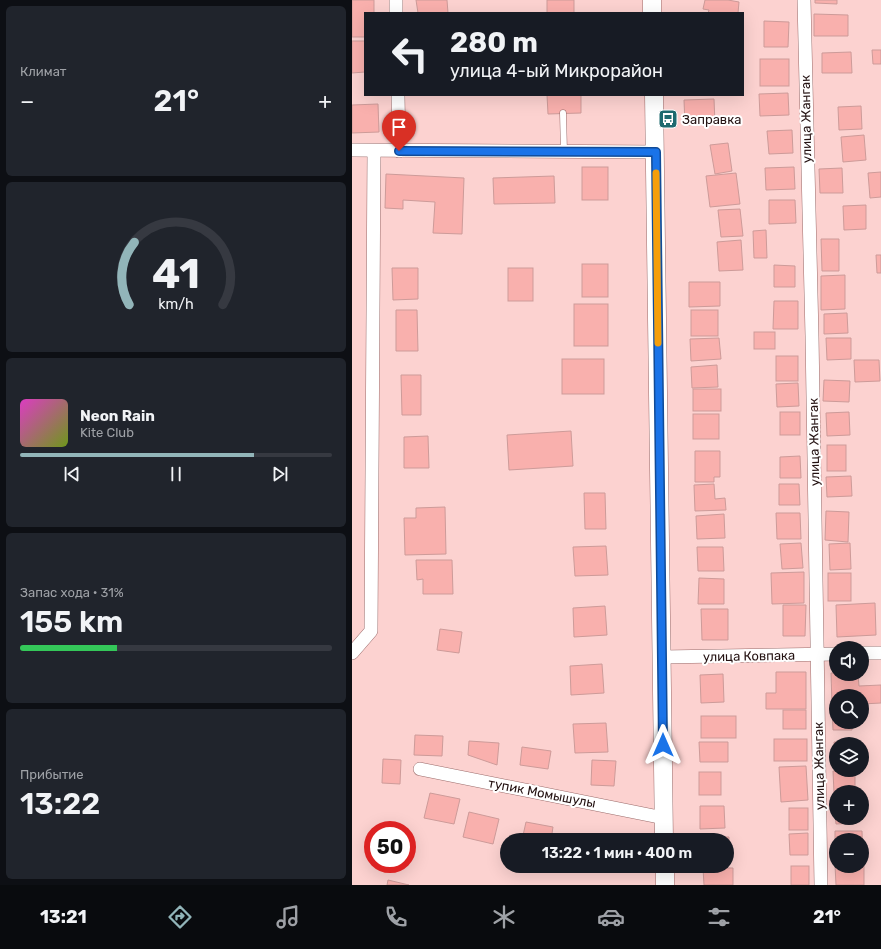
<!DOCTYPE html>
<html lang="ru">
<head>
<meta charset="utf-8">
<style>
  :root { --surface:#171b24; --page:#20242c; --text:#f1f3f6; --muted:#9ea1a6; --line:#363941; --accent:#92b5b9 }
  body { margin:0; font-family:Rubik,sans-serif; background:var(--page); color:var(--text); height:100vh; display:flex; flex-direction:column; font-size:15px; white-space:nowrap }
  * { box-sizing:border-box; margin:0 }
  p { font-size:13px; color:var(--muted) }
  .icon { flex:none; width:22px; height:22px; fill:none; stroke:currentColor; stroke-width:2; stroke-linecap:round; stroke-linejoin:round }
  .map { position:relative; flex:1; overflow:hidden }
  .side { display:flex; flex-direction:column; gap:6px; padding:6px; background:#0d0f14; width:352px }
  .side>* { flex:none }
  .guide { position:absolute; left:12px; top:12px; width:380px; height:84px; border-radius:0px; box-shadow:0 4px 16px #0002; background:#171b24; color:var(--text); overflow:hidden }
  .buttons { position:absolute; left:477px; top:641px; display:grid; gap:8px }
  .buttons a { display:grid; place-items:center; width:40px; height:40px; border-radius:50%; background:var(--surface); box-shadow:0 4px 16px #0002; font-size:20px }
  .speed { position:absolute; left:12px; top:821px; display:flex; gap:8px; font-size:20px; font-weight:700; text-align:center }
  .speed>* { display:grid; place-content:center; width:52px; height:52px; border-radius:50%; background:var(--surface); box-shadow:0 4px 16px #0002; line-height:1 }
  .speed .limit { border:6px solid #d22; background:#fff; color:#111 }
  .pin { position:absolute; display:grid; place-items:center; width:34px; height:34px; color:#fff; margin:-41px -17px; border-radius:50% 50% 50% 0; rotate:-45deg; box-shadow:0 0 4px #0007 }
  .pin .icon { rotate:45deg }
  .me { position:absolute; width:44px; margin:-22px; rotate:0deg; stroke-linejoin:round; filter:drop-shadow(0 0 3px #0008) }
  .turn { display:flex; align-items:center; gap:14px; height:84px; padding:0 20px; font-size:18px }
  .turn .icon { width:52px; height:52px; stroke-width:2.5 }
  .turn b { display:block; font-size:28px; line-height:34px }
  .big { font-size:30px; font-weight:600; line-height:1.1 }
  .side .widget { flex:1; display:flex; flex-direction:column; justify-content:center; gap:6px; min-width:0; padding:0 14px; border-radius:6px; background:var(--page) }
  .side .dial { align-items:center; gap:0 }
  .dial svg { height:104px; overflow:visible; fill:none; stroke:var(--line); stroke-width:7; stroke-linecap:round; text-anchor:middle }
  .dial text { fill:var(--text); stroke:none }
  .song { display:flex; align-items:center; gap:12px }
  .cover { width:48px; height:48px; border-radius:6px; background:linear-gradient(135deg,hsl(310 70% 55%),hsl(80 70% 35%)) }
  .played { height:4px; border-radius:2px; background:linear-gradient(90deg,var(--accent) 75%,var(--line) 75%) }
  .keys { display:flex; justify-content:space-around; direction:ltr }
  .heat { display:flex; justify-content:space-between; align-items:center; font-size:22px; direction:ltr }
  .charge { height:6px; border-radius:3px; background:linear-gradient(90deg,#34c759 31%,var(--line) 0) }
  .trip { position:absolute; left:148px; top:833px; width:234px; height:40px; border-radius:20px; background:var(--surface); box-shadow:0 4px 16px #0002; font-weight:600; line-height:40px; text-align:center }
  .menu { display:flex; height:64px; justify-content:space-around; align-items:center; background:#090b0e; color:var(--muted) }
  .menu .icon { width:28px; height:28px }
  .menu .current { color:var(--accent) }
  .menu b { font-size:18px; color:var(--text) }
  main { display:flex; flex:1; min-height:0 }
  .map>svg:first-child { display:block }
  .building { fill:#f9b0ad; stroke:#cd9b99 }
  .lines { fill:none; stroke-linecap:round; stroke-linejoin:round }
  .service-casing { stroke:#9b6c6b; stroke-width:7 }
  .minor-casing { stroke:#9b6c6b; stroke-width:14 }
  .secondary-casing { stroke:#9b6c6b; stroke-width:19 }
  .service { stroke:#fff; stroke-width:6 }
  .minor { stroke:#fff; stroke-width:13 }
  .secondary { stroke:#fff; stroke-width:18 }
  .route-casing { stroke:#114b97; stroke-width:10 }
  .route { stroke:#1a73e8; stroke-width:7 }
  .slow { stroke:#f59e0b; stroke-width:7 }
  .labels { text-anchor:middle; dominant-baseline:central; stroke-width:4; stroke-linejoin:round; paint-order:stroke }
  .poi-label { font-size:13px; fill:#241212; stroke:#fff; text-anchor:start }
  .street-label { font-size:13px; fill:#241212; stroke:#fff }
</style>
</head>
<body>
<main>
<section class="side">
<div class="widget"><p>Климат</p>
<div class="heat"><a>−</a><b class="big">21°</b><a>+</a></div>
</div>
<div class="widget dial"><svg viewBox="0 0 100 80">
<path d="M14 69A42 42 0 1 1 86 69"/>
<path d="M14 69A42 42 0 0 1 18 21" stroke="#92b5b9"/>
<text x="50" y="56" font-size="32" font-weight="700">41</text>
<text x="50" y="72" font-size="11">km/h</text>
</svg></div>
<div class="widget">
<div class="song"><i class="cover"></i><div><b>Neon Rain</b><p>Kite Club</p></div></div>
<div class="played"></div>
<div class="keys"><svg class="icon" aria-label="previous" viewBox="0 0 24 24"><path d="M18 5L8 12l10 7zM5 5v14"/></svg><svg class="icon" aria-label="pause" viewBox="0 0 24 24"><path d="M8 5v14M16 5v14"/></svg><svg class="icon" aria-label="next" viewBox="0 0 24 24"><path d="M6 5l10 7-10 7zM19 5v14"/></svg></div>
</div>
<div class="widget"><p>Запас хода · 31%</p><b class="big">155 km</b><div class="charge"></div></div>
<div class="widget"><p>Прибытие</p><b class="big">13:22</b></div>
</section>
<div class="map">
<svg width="529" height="885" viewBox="0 0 529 885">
  <rect width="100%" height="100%" fill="#fcd2d0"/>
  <!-- building -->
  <g class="building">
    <path d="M0,0h22v13h-9v24h-13z"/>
    <path d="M64,0h31l1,13h-30z"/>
    <rect x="195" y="0" width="27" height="13"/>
    <path d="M353,0h23l11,2 -1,11h-30l1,-3 -6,-1z"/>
    <path d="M463,0h22v4l-22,-1z"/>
    <path d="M462,14l34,1v21h-34z"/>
    <path d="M412,21l25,1 -1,25h-24z"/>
    <path d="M0,41h13v31l-13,1z"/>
    <path d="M520,50h9v14h-8z"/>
    <path d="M499,52l1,21h-30v-20z"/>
    <rect x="408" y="59" width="29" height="27"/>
    <path d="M436,93l1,22 -29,1 -1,-22z"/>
    <path d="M195,95h34v18l-33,1z"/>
    <path d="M362,99l1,25 -30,1 -1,-25z"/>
    <path d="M26,104l1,28 -27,1v-28z"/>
    <path d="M509,106l1,23 -23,1 -1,-23z"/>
    <path d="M440,130l1,23 -24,1 -2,-23z"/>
    <path d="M512,135l2,25 -23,2 -2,-25z"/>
    <path d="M376,143l4,28 -17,3 -5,-29z"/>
    <rect x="230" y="167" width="26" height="33"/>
    <path d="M442,167l1,22 -29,1 -1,-22z"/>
    <path d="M490,168l1,25h-23l-1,-24z"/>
    <path d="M529,172v25l-11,1 -2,-25z"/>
    <path d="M384,173l4,31 -30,3 -4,-31z"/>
    <path d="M34,174l78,4 -2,56 -29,-1 2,-31 -32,-2v9l-18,-1z"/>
    <path d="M202,176l1,27 -61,1 -1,-26z"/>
    <path d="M417,200h26l1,23 -27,1z"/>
    <path d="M514,205v24l-22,1 -1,-24z"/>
    <path d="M388,209l3,27 -22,1 -3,-27z"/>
    <path d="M414,230l1,28h-13l-1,-27z"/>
    <path d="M469,239h18v32h-17z"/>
    <path d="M389,240l2,30 -24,1 -2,-29z"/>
    <path d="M524,255h5v18h-4z"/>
    <rect x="230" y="264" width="26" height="33"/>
    <path d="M422,265l21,1v21h-21z"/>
    <path d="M40,268h26v31l-25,1z"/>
    <rect x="156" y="268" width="25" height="33"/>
    <path d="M493,275v34l-24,1v-34z"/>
    <path d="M337,282h31v24l-31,1z"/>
    <path d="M422,301h24v28h-25z"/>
    <rect x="222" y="304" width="34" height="42"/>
    <path d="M44,310h21l1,41h-22z"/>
    <rect x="339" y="310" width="27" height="26"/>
    <path d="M495,313l1,20 -24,1v-20z"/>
    <rect x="402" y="332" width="21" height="17"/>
    <path d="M367,338l2,21 -30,2 -1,-22z"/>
    <path d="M474,338h25v21l-24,1z"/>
    <rect x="424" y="356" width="22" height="25"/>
    <rect x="210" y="359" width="42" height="35"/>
    <path d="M502,360h25l1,21 -25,1z"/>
    <path d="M365,365l1,22 -26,1 -1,-21z"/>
    <path d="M49,375h20v40h-19z"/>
    <path d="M472,380l26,1 -1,21 -26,-1z"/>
    <path d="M446,383l1,23 -22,1 -1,-23z"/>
    <rect x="341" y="389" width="28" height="22"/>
    <rect x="428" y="412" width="20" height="23"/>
    <path d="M497,412l1,23 -23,1 -1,-23z"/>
    <rect x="341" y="414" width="26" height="25"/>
    <path d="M219,431l2,35 -64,4 -2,-35z"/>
    <path d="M76,436l1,32h-25v-31z"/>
    <rect x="475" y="445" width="19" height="26"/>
    <path d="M343,451h25v26h-6v5h-19z"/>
    <path d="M448,456l1,22h-21v-21z"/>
    <path d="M499,476l1,20 -25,1 -1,-20z"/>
    <path d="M362,484l1,15 10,-1 1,12 -31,1 -1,-26z"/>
    <path d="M427,484h20l1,21h-21z"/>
    <path d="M232,493h21l1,36h-21z"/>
    <path d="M93,507l1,47 -41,1 -1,-37h12v-10z"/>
    <path d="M474,511l23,1 -1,30 -23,-2z"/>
    <path d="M424,513h24l1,26h-24z"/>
    <path d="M372,514l1,24 -28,1 -1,-23z"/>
    <path d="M449,543l2,25 -21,1 -2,-25z"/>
    <path d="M498,543l1,26 -21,1 -1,-26z"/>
    <path d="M254,546l2,29 -33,1 -2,-29z"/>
    <path d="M345,547h26l1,24h-26z"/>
    <path d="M64,560h36l1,34h-30v-15l-6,1z"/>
    <path d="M452,572v31l-32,1 -1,-31z"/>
    <rect x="476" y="573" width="23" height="28"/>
    <path d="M347,578l25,1v25h-26z"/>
    <path d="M523,603l1,32 -39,2 -1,-32z"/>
    <path d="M431,605h23l-1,31h-22z"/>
    <path d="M253,606l2,29 -33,2 -1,-29z"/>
    <path d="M349,609h27v31h-26z"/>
    <path d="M88,629l22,3 -3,21 -22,-3z"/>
    <path d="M250,664l2,29 -33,2 -1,-29z"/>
    <path d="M424,672h30v37h-40v-16h10z"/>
    <path d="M479,673l27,1 1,12 22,-1v18l-19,1v-8h-26v9h-4z"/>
    <path d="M371,674l1,28 -23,1 -1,-28z"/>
    <path d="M480,707h4v15h16v8h-19z"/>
    <rect x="431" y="710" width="23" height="19"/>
    <rect x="349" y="716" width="35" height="22"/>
    <path d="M254,723l2,29 -33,1 -2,-29z"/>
    <path d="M63,735l28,1 -1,20 -28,-1z"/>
    <rect x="422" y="739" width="33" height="22"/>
    <path d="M117,741l30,2 -2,22 -29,-10z"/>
    <path d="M503,741v3h-19v18h-1l-1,-20z"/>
    <path d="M347,742h29v20h-28z"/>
    <path d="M170,747l29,4 -3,18 -28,-4z"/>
    <path d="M31,759l18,1 -1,24 -18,-1z"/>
    <path d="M240,760l24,1 -2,25 -23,-1z"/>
    <path d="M454,766l2,34 -27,2 -2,-35z"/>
    <path d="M503,770v22h-19v1h-2l-1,-22z"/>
    <rect x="347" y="772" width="22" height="23"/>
    <path d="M78,793l30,6 -6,25 -30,-6z"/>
    <path d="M484,803v15h21v5l-21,1 -2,-20z"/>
    <path d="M348,806h24l1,22 -25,1z"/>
    <rect x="437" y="808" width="19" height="22"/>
    <path d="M117,812l30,7 -6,25 -30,-7z"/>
    <path d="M174,822l27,5 -2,13h-29z"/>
    <path d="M483,831h27l1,31 -1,-22h-26l-1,22z"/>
    <path d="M456,833v22h-18l-1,-21z"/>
    <path d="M351,837h26v24h-2v-21h-24z"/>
    <path d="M510,864h2v21h-28l-1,-20 1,1h26z"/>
    <rect x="439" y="866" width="18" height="19"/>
    <path d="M351,868h30v17h-29z"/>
    <path d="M36,880l21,5h-22z"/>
  </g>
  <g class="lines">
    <!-- service casing -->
    <g class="service-casing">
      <path id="service" d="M211,113l1,39"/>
    </g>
    <!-- minor casing -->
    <g class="minor-casing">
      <g id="minor">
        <path d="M44,0v13"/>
        <path d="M452,0l8,336 9,549"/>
        <path d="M46,95l1,56"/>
        <path d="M0,150l304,2"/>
        <path d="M0,653l19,-22 3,-480"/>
        <path d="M510,653h19"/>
        <path d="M311,657l173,-3"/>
        <path d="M68,769l244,49"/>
      </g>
    </g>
    <!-- secondary casing -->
    <g class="secondary-casing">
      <g id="secondary">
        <path d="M300,0v13"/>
        <path d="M302,95l10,745"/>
        <path d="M313,866v19"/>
      </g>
    </g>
    <!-- service -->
    <use href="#service" class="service"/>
    <!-- minor -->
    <use href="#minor" class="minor"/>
    <!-- secondary -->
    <use href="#secondary" class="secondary"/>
  </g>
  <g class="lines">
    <!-- route casing -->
    <g class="route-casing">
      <path id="route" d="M47,151l257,1 7,593"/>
    </g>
    <!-- route -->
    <use href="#route" class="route"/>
    <!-- slow -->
    <path class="slow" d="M304,173l2,170"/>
  </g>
  <!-- icons -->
  <defs>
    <g id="bus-square" transform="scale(1)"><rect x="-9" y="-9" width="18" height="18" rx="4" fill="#1e6a6f" stroke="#fff"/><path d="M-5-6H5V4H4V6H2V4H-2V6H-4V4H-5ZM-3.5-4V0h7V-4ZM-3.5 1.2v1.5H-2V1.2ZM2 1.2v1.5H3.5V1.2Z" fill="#fff"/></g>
  </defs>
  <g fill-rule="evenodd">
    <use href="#bus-square" x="316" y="119"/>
  </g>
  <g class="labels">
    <!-- poi labels -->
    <g class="poi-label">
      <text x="330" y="119">Заправка</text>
    </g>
    <!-- street labels -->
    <g class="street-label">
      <text transform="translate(454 119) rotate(-91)">улица Жангак</text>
      <text transform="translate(462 442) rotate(-91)">улица Жангак</text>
      <text transform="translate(397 656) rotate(-1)">улица Ковпака</text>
      <text transform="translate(467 766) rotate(-91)">улица Жангак</text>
      <text transform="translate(190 793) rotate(11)">тупик Момышулы</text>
    </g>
  </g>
</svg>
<div class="buttons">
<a><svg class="icon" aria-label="sound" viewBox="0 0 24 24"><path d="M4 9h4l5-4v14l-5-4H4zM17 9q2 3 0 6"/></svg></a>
<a><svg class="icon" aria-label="search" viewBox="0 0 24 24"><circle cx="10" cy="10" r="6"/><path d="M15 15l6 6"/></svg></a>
<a><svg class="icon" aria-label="layers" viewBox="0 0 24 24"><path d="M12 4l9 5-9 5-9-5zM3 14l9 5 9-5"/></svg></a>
<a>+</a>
<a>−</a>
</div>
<div class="speed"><div class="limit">50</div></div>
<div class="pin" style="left:47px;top:151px;background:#d93025"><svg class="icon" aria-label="arrive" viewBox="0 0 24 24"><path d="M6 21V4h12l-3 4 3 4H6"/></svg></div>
<svg class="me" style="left:311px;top:745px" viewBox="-20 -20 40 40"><path d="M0-17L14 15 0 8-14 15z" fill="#1a73e8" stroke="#fff" stroke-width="4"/></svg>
<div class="trip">13:22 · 1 мин · 400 m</div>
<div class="guide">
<div class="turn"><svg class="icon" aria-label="left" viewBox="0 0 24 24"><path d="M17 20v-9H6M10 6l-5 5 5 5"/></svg><div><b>280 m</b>улица 4-ый Микрорайон</div></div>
</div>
</div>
</main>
<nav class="menu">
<b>13:21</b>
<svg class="icon current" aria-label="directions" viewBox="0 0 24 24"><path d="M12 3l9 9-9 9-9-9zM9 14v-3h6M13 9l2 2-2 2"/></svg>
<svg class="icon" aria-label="music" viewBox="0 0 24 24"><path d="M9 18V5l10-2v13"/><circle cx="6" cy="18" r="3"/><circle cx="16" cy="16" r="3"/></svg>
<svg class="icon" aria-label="phone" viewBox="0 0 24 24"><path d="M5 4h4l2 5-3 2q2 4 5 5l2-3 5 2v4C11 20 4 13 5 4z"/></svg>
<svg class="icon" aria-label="climate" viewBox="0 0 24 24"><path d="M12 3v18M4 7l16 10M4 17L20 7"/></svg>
<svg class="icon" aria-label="car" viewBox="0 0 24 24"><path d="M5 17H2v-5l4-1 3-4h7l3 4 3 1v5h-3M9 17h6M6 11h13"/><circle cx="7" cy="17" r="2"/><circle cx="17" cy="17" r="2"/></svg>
<svg class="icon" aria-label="filters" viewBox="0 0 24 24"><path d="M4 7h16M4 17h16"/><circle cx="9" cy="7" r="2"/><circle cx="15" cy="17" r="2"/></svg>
<b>21°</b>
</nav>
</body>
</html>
